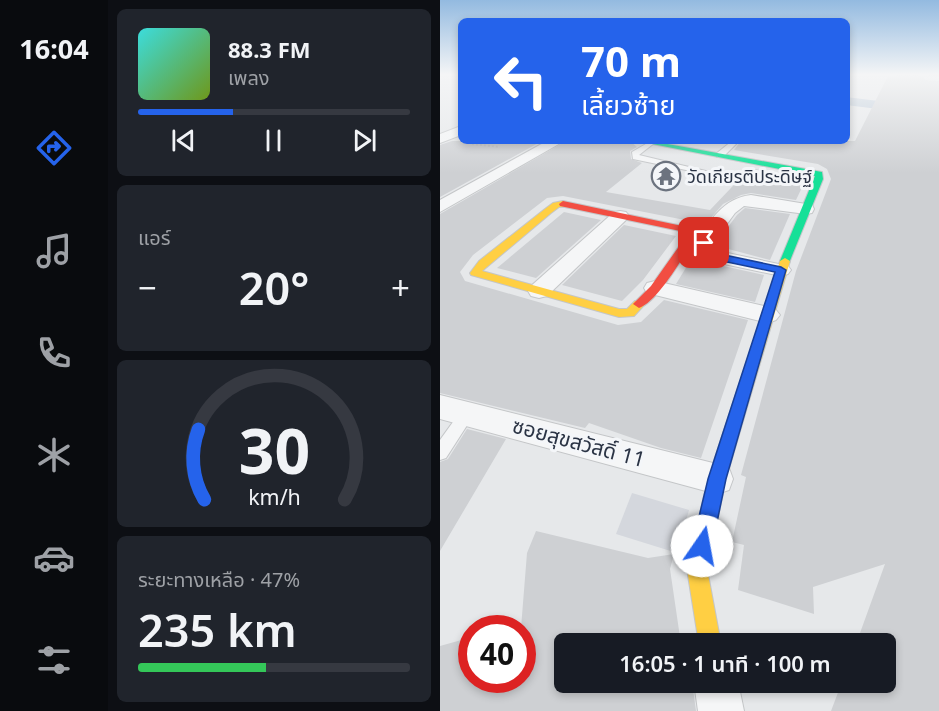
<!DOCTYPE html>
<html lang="th">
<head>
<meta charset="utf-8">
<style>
  :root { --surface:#171b24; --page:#20242c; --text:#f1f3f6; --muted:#9ea1a6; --line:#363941; --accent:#2563eb }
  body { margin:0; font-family:"Noto Sans","Noto Sans Thai",sans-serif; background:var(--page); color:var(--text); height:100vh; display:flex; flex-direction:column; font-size:22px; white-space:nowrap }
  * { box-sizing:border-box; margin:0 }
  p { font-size:20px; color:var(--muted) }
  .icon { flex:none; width:33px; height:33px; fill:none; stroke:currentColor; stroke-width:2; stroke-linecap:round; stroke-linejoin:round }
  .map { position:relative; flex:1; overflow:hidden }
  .side { display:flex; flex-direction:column; gap:9px; padding:9px; background:#0d0f14; width:332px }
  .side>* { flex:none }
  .top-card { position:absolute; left:18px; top:18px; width:392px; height:126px; border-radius:9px; box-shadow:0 3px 9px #0003; background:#2563eb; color:#fff; overflow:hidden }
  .speed { position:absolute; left:18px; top:615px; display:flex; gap:12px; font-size:30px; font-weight:700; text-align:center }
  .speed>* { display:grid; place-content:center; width:78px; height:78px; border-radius:50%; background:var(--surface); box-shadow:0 3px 9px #0003; line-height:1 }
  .speed .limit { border:9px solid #d22; background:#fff; color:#111 }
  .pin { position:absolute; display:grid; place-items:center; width:51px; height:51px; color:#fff; margin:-26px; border-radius:12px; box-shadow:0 3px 9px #0006 }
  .me { position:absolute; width:66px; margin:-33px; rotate:12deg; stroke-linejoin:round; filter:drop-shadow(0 0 4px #0008) }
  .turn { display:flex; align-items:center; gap:21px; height:126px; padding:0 24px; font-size:27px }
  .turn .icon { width:78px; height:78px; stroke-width:2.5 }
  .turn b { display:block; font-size:42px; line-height:51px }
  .big { font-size:45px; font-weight:600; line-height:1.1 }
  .side .tile { flex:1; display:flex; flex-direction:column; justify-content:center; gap:9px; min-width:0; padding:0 21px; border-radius:9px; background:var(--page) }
  .side .dial { align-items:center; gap:0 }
  .dial svg { height:156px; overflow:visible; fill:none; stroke:var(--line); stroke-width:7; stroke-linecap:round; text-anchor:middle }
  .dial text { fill:var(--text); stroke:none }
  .song { display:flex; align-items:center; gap:18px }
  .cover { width:72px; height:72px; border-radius:9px; background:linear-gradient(135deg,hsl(180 70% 55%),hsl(80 70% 35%)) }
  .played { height:6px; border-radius:3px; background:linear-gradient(90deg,var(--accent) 35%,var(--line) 35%) }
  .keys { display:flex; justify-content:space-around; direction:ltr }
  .heat { display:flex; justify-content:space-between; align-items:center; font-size:33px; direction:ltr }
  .charge { height:9px; border-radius:4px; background:linear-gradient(90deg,#34c759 47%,var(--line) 0) }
  .trip { position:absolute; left:114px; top:633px; width:342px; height:60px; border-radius:9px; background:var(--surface); box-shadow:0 3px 9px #0003; font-weight:600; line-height:60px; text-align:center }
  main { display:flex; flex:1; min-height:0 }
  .tab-bar { display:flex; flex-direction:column; width:108px; justify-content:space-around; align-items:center; background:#090b0e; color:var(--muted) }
  .tab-bar .icon { width:42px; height:42px }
  .tab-bar .active { color:var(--accent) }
  .tab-bar b { font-size:27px; color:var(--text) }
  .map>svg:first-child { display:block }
  .built { fill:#d4d7dd }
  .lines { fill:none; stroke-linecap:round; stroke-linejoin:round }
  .canal { fill:#b4c4d5; fill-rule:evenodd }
  .building { fill:#ced0d3 }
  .lane-casing { stroke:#c4c6c8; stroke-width:2 }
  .street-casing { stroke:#c4c6c8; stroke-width:2 }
  .fast-casing { stroke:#c4c6c8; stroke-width:2 }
  .slow-casing { stroke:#c4c6c8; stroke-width:2 }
  .jam-casing { stroke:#c4c6c8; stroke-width:2 }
  .path { stroke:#c5c6ca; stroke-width:2; stroke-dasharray:2 2; stroke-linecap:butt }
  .lane { fill:#f5f6f7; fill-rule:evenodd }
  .street { fill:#f5f6f7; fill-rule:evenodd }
  .fast { fill:#16e098; fill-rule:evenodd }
  .slow { fill:#ffcf43; fill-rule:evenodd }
  .jam { fill:#f24e42; fill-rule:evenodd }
  .route { fill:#2563eb; stroke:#184099; stroke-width:1.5 }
  .labels { text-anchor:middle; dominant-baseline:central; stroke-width:6; stroke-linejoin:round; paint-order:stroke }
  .far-poi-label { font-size:18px; fill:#2b3445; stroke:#f4f6f9; text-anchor:start }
  .street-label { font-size:21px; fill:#2b3445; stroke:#f4f6f9 }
</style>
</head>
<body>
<main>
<nav class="tab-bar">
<b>16:04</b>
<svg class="icon active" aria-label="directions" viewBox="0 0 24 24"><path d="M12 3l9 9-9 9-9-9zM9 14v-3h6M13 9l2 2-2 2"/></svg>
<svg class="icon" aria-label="music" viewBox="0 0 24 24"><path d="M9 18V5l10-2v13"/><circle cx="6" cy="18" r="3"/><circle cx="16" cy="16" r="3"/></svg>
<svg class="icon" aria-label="phone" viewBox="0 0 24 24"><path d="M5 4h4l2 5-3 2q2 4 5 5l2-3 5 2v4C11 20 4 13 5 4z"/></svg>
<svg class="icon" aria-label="climate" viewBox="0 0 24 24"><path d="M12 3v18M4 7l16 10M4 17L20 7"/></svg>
<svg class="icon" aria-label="car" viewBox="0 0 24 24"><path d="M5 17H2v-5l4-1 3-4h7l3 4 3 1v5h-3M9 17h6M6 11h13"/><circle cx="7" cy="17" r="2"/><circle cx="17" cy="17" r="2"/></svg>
<svg class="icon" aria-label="filters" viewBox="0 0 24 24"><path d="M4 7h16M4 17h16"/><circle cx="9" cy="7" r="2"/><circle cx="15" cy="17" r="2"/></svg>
</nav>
<section class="side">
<div class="tile">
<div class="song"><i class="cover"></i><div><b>88.3 FM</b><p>เพลง</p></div></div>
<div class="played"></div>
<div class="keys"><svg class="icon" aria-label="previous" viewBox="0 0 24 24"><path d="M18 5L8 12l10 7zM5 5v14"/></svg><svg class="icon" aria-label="pause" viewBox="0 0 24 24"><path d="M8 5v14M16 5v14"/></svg><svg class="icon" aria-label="next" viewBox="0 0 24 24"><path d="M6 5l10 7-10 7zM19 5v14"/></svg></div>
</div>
<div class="tile"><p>แอร์</p>
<div class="heat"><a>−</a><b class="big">20°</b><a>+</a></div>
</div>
<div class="tile dial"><svg viewBox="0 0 100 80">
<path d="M14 69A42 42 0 1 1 86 69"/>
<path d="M14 69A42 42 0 0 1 11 33" stroke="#2563eb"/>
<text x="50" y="56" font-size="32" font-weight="700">30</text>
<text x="50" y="72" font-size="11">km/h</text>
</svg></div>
<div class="tile"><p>ระยะทางเหลือ · 47%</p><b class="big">235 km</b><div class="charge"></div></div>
</section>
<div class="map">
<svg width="500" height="711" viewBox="0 0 500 711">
  <rect width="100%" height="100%" fill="#e6e8ea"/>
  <!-- built -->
  <path class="built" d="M192,493l57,17 -12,43 -61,-19z"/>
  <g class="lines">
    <!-- canal -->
    <path class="canal" d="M406,97l73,9 7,4 -7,4 -73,-9z"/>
  </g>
  <!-- building -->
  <g class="building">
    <path d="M458,74h21l7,6 14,1v630h-109l11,-29h44v-38h-30l29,-80 -72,23 1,27 -76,-24 6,-45 -12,-3 14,-65 -5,-2 55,-204 35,-92 -4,-10 -9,-5 -84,-14 7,-9h114l33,-65 7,1z"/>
    <path d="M12,141h90l-102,56v-52z"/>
    <path d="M126,141h64l7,6 -7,4 1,8 11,4 -36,29 104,18 40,-42 56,11 -10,21 -45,-7 -10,2 -18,9 -21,24 -4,-5 -8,-2 -127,-25 -16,2 -74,57 -13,17 5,9 153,44 23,-3 23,-22 84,20 -47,138 -40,-10 -72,-25 -4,5 -145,-35v-179z"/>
    <path d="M305,208l45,6 -20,46 -53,-14 -1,-3 21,-28z"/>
    <path d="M124,212l37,8 -65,58 -39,-10z"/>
    <path d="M184,225l52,11 -33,44 -21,21 -60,-16z"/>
    <path d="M255,253l15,10 54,12 -9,27 -79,-18z"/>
    <path d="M27,429l39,10 -66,112v-89l8,-3z"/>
    <path d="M96,531l112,27 26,-4 -4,15 11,75h-117v38h128l4,29h-256v-65l32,-9v43h50l-1,-52 6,-75z"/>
  </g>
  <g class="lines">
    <!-- lane casing -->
    <g class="lane-casing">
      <g id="lane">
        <path d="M211,141l2,3 -14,11 75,18 -4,2 -77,-16 -1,-7z"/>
        <path d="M292,141h7l-16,16h-6v-4z"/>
        <path d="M28,406l5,2 3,4 -3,4 -27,42 -6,2v-20l23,-32z"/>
      </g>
    </g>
    <!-- street casing -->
    <g class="street-casing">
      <g id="street">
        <path d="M21,126v9l-21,8v-9z"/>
        <path d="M107,141h17l-124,71v-12z"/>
        <path d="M311,195l55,9 6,1 2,4 -2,4 -6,1 -62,-8 -9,7 -22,30 2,5 8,4 65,14 3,4 -3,4 -7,2 -71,-15 -14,-10 -1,-8c15,-22 28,-45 56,-48z"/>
        <path d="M180,211l6,1 3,4 -3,4 -79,76 -8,2 -8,-2 -3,-5 3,-5 83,-74z"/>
        <path d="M215,281l113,26 8,3 4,5 -4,5 -8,3 -121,-30 -3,-5 3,-5z"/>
        <path d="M0,395l277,69 12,4 4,11 -4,11 -12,4 -277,-75z"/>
        <path d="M254,682h44l6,29h-46z"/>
      </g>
    </g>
    <!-- fast casing -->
    <g class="fast-casing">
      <path id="fast" d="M197,141h14l171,31 1,7 -34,84 -4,1 -5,-3 35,-85z"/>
    </g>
    <!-- slow casing -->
    <g class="slow-casing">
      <g id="slow">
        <path d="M123,201l4,3 -1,2 -7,1 -8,6 -69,58 137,38h8l8,-8h8l2,3 -11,12 -15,1 -148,-42 -1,-2 9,-12 66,-52 8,-6z"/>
        <path d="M345,258l5,3 -64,218 -19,90 14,75h-22l-12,-75 21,-90 72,-218z"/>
      </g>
    </g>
    <!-- jam casing -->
    <g class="jam-casing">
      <g id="jam">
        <path d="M485,74h15v2z"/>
        <path d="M123,201l129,27 5,7c-12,18 -38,66 -58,73l-6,-4 18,-18 36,-51 -2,-3 -125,-26 -1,-2z"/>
      </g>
    </g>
    <!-- path -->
    <path class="path" d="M32,144l28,3"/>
    <!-- lane -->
    <use href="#lane" class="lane"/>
    <!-- street -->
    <use href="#street" class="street"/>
    <!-- fast -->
    <use href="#fast" class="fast"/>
    <!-- slow -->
    <use href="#slow" class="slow"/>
    <!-- jam -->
    <use href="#jam" class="jam"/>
  </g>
  <!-- sky -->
  <linearGradient id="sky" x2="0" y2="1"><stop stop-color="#93bae0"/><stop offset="0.43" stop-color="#f4f5f6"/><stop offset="1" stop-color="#f4f5f6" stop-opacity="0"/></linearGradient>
  <rect width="500" height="173" fill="url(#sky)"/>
  <!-- route -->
  <path class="route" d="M264,240l4,1 3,8 9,5 61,13 5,3 -60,209 -14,67 -3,7 -7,3 -7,-3 -3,-7 16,-67 67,-207 -62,-13 -10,-6 -4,-10z"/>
  <!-- icons -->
  <defs>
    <g id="temple-ring" transform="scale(1.5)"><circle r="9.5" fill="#f4f6f9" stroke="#6c737f" stroke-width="1.5"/><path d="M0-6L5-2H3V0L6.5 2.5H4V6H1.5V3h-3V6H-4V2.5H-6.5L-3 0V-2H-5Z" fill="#6c737f"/></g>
  </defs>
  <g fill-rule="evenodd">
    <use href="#temple-ring" x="226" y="176"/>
  </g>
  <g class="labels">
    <!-- far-poi labels -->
    <g class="far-poi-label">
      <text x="247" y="176">วัดเกียรติประดิษฐ์</text>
    </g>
    <!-- street labels -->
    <g class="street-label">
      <text transform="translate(139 442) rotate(15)">ซอยสุขสวัสดิ์ 11</text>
    </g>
  </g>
</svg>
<div class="speed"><div class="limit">40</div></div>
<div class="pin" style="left:264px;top:243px;background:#d93025"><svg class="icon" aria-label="arrive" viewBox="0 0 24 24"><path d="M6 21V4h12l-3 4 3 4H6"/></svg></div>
<svg class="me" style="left:262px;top:546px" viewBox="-20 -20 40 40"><circle r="19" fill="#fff"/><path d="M0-13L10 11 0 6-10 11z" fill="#2563eb"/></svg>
<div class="trip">16:05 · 1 นาที · 100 m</div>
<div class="top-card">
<div class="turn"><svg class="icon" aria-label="left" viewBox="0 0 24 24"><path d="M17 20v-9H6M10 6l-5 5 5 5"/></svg><div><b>70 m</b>เลี้ยวซ้าย</div></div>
</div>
</div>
</main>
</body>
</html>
